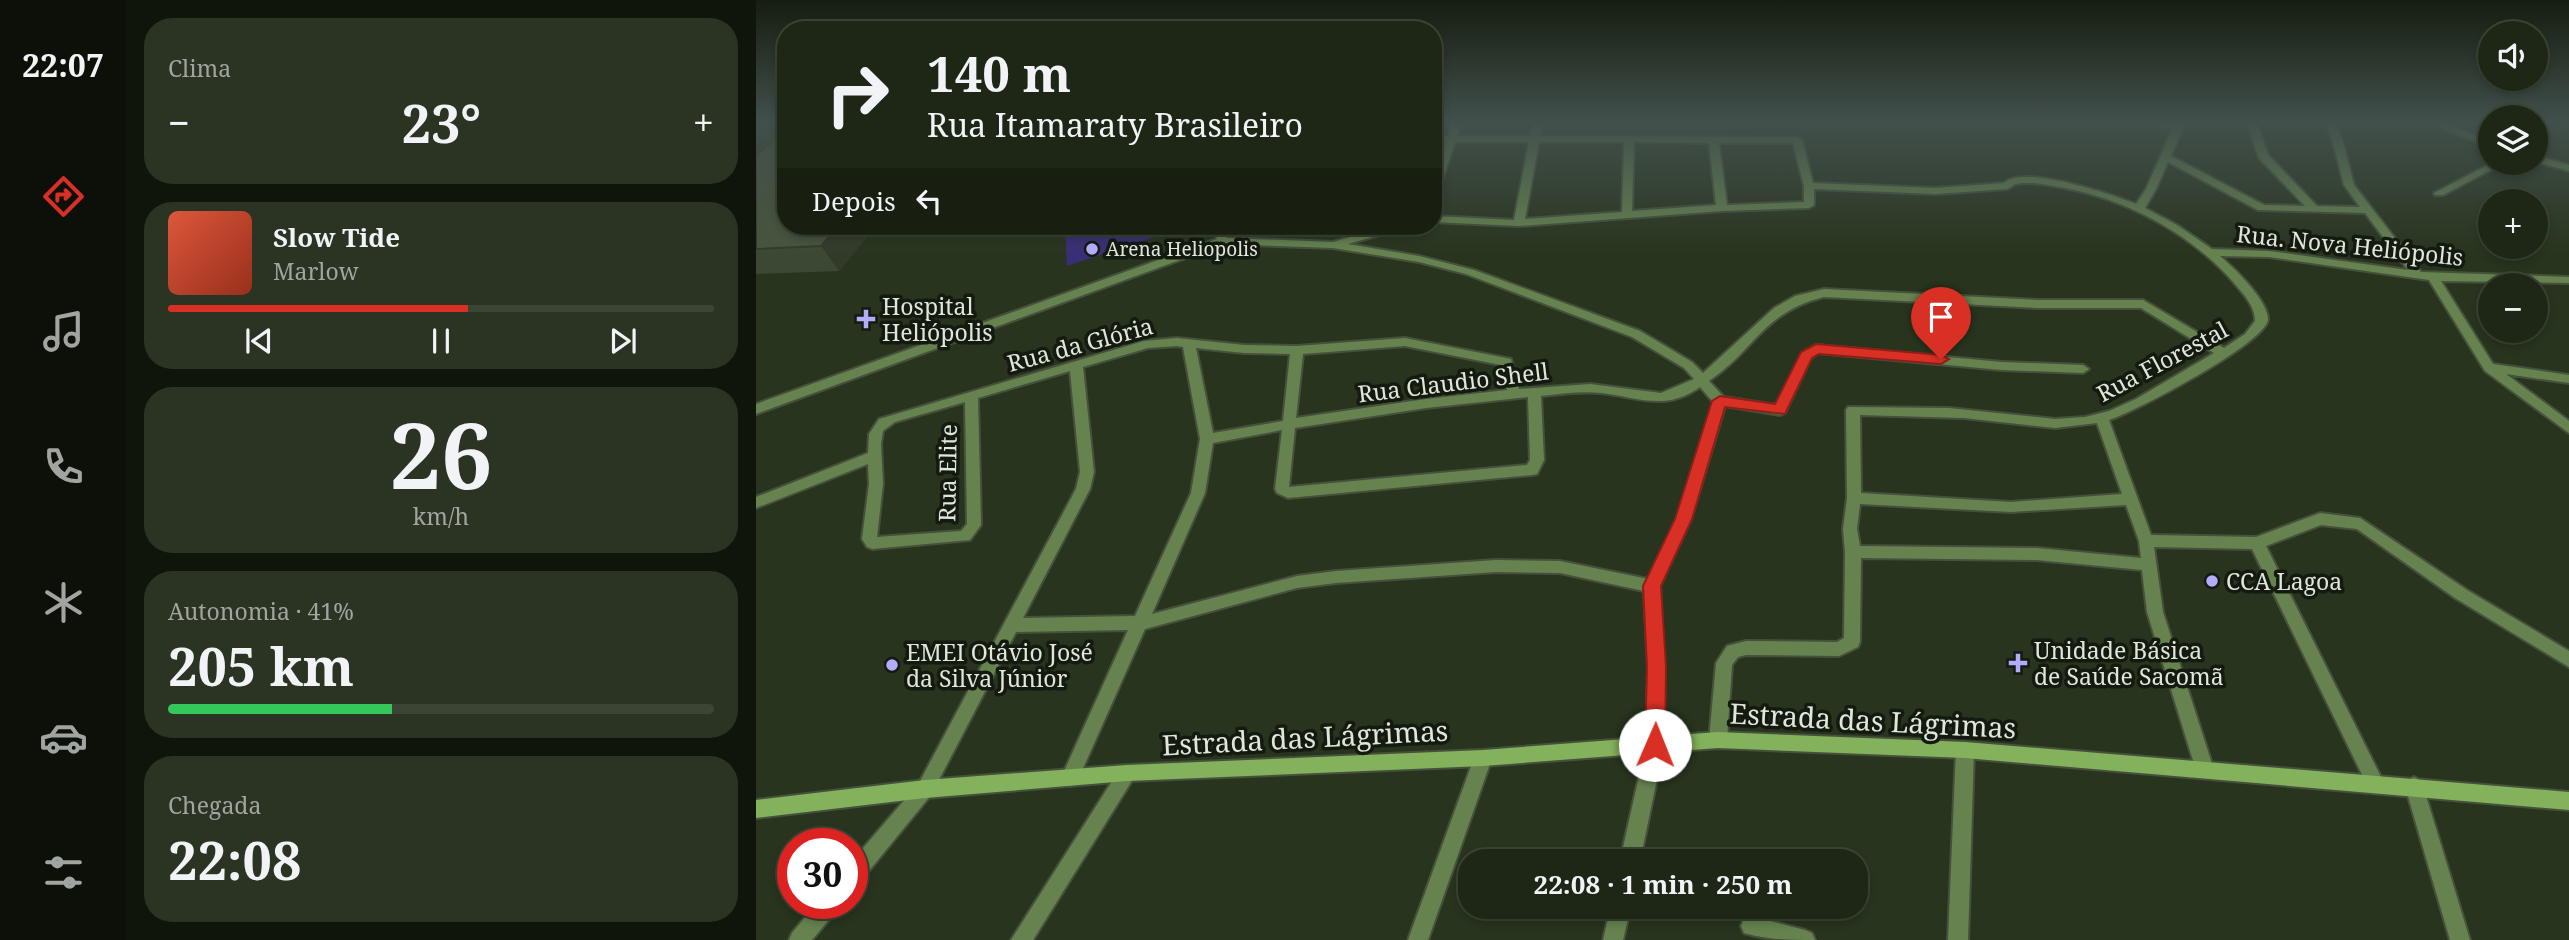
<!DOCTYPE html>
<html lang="pt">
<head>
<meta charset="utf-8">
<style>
  :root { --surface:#1e2716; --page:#2b3323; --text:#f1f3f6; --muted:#a1a5a1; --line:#3c4435; --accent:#d93025 }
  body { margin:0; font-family:"Noto Serif",serif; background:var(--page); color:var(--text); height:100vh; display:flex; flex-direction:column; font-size:26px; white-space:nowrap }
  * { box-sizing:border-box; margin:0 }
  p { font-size:23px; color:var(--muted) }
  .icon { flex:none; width:38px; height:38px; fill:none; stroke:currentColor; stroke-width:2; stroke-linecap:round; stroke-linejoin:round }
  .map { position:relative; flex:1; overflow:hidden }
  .side { display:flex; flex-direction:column; gap:18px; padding:18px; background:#10150c; width:630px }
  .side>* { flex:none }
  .top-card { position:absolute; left:21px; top:21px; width:665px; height:214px; border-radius:28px; box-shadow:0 4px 10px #0003,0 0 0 2px var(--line); background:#1e2716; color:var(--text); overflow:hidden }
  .controls { position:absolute; left:1722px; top:21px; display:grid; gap:14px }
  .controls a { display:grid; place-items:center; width:70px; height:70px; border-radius:50%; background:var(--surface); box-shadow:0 4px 10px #0003,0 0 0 2px var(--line); font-size:35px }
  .speed { position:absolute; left:21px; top:828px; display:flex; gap:14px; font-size:35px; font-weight:700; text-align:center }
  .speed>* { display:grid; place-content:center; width:91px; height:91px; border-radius:50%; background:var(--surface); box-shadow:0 4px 10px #0003,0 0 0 2px var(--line); line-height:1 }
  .speed .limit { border:10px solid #d22; background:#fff; color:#111 }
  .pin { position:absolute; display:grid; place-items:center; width:60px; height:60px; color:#fff; margin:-72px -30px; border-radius:50% 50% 50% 0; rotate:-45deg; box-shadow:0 0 7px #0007 }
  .pin .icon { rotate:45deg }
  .me { position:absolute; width:77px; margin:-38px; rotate:1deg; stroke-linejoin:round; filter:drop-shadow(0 0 5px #0008) }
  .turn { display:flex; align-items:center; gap:24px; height:147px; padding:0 35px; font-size:32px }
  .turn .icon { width:91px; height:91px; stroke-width:2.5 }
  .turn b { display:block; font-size:49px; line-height:60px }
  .then { display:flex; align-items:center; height:66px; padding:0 35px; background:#0003; gap:14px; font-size:26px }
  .big { font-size:52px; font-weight:700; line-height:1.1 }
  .side .tile { flex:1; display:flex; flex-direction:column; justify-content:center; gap:10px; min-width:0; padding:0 24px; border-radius:28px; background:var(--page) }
  .side .dial { align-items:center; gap:0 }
  .dial b { font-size:91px; line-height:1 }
  .song { display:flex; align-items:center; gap:21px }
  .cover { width:84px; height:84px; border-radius:10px; background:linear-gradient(135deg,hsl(10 70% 55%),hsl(10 70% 35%)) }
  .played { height:7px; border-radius:4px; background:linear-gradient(90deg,var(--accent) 55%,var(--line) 55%) }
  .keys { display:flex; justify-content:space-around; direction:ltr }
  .heat { display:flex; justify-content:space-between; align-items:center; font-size:38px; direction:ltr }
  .charge { height:10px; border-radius:5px; background:linear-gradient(90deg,#34c759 41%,var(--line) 0) }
  .trip { position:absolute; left:702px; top:849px; width:410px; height:70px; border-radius:28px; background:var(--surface); box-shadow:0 4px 10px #0003,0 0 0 2px var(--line); font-weight:700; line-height:70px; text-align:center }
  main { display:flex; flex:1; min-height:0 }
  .dock { display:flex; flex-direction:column; width:126px; justify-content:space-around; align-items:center; background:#0c1009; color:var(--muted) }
  .dock .icon { width:49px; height:49px }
  .dock .current { color:var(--accent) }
  .dock b { font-size:32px; color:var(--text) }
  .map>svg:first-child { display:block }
  .green { fill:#3a2e77 }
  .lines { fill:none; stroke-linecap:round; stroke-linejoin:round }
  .street-casing { stroke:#45513c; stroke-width:4 }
  .secondary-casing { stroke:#45513c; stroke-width:4 }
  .street { fill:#66834f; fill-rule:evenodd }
  .secondary { fill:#84b15c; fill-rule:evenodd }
  .wall { fill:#3d4834 }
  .shaded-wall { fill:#323b2a }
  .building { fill:#47543c; stroke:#323b2a; stroke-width:2 }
  .route { fill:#d93025; stroke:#8d1f18; stroke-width:2 }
  .poi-dot { fill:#b1adfa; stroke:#141a10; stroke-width:2.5 }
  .labels { text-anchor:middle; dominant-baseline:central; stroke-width:7; stroke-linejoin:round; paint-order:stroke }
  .far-poi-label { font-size:19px; fill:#dfe7d9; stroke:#141a10; text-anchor:start }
  .street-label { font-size:23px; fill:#dfe7d9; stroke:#141a10 }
  .poi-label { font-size:23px; fill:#dfe7d9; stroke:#141a10; text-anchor:start }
  .near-street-label { font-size:28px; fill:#dfe7d9; stroke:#141a10 }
</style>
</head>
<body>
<main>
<nav class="dock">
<b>22:07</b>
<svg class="icon current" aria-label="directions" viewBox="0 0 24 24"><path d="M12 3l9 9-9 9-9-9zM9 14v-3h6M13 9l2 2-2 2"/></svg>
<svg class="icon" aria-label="music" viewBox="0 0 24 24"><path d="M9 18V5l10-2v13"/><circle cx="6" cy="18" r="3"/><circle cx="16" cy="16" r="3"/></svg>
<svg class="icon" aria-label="phone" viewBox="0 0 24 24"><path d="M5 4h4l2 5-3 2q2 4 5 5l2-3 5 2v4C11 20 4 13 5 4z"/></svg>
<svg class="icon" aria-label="climate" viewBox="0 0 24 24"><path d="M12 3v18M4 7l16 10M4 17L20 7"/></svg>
<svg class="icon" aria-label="car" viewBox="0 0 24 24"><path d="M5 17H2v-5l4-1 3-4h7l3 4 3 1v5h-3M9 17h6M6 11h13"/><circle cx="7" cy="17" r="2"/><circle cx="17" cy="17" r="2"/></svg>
<svg class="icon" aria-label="filters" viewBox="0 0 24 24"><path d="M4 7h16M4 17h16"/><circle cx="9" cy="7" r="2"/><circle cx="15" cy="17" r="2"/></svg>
</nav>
<section class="side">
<div class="tile"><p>Clima</p>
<div class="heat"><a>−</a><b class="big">23°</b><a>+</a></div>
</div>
<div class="tile">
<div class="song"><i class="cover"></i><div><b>Slow Tide</b><p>Marlow</p></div></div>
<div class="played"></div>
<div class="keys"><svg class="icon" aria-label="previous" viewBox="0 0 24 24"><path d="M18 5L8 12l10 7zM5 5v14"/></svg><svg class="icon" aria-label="pause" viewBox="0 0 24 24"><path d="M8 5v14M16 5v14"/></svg><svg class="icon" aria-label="next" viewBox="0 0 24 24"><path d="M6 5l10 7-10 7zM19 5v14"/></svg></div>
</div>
<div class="tile dial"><b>26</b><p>km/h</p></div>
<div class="tile"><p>Autonomia · 41%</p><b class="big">205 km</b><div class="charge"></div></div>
<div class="tile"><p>Chegada</p><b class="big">22:08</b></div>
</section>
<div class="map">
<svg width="1813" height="940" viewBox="0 0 1813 940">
  <rect width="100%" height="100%" fill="#28341e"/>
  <!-- green -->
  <path class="green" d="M309,226h103l2,6 -103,34z"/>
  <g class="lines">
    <!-- street casing -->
    <g class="street-casing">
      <g id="street">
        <path d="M696,123h10l-5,13h74l2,-13h10l-3,13 257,1 5,3 11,43 123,5 68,-5c19,-19 109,12 132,21l10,-15 26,-59 -25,-7h38l-14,33 93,49 41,1 -46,-48 -12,-35h10l11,32 49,51 43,1 -16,-22 -12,-46 -7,-16h10l7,16 12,46 67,87 148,5v6l-128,-2 52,83 76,11v8l-63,-9 63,47v12l-84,-62 -56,-91 -160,-23 -49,-1c13,11 49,45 48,64 -3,23 -133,92 -159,100l42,115 105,2 64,-24 40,5 107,72 102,61v16l-114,-69 -98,-69 -36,-4 -55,21 115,231 3,6 -3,6 -6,3 -6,-3 -117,-240 -98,-2 9,65 51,158 -3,6 -6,2 -6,-2 -3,-6 -49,-158 -5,-42 -105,-10 -176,-2 -1,84 -2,5 -19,9 -93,-1 -8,2 -6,8 -5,75 -3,6 -6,2 -6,-2 -3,-6 7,-77 11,-17 19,-5 91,1 7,-4 1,-86 -2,-23 4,-31 -1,-88 2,-3 101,1 106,11 30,-2 24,-6 27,-12 78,-46 -73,-45h-103l-214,-11c-61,15 -69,53 -115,84l15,16 52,8 26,-52 14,-8 186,17 81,3 6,4 -6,4 -81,-3 -184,-17 -7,5 -26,55 -5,2 -55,-9 -34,113 -31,67 4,81v78l-24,116h-20l26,-116 2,-78 -4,-76 -84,-18 -64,-1 -160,11 -39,5 -152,41 -69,155 -6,2 -6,-2 -3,-6 67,-148 -112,2 -85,163 -72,88 -7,3v-25l67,-78 157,-294 4,-17 -10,-101 -92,27 3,127 -11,15 -98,9 -5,-2 -5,-8 7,-55 -1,-20 -112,44v-11l112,-44 1,-19 10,-15 265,-78 33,-3 67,7 53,1 108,-8 106,21 8,30 71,-5 71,9 33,-14 -10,-11 -52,-31 -166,-63 -47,-12 -86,-14 -109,-4 -468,170v-10l461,-165 -5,-13h10l5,12 106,4 56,-16h16l-1,2 -56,16 71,12 55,14 166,61 52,31 11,11 71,-65 21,-12 29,-7 214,11h105l81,48 21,-14 10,-13c0,-15 -11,-26 -20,-37 -44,-51 -110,-86 -176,-97 -12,-2 -31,-6 -43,-3 -3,1 -6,4 -9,5l-71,5 -122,-5v16l-5,3 -87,3 -203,15 -86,-4v-6l81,4 15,-78h-74l-17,50 -5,3v-18l13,-35h-13v-6h15zM783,142h85l-2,70 -97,7zM878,142l75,1 7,62 -84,6zM963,143h74l11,43v16l-77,3zM1412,162l90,48 107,3 43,57 -139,-19 -57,-2 -35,-24 -32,-17 11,-19zM421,346l6,1 17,92 -9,54 -56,123 -112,2 67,-129 4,-17 -11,-105 65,-19zM649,346l96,19 6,25 -81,9 -130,19 7,-64zM440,348l48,5 46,1 -7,67 -70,12zM944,387l13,15 -36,117 -29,60 -88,-18 -64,-1 -160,11 -39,5 -145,38 53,-121 8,-50 69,-13 -7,59 2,4 11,5 244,-23 5,-1 7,-14 -3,-64c20,-2 40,-5 60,-3 37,4 64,19 99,-6zM772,397l2,63 -3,5 -238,22 6,-59 131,-20zM209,402l2,122 -6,7 -84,6 6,-53 -2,-40 2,-13 12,-9zM1104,415l104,3 91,10 42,-5 25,71 -111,8 -150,-9zM1104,504l151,8 115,-7 13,36 2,17 -104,-10 -177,-2 -3,-17z"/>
        <path d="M1673,123h14l47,18v6z"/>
        <path d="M1780,156l33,9v6l-33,-9z"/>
        <path d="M1736,163h12l-61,32h-8l-1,-2z"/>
        <path d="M1209,742l6,2 3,6 -6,190h-20l8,-190 3,-6z"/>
        <path d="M727,750l6,2 3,6 -64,182h-20l66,-182 3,-6z"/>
        <path d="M371,765l6,2 3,6 -3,6 -100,161h-22l110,-173z"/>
        <path d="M1658,777l6,3 3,6 47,154h-20l-45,-154 3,-6z"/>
        <path d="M61,903h23l-3,7 -25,30h-23l3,-7z"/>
        <path d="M855,906h20l-8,34h-20z"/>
        <path d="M995,916l54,14 7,3 3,7c-24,0 -48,0 -71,-7l-3,-7 3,-7z"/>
      </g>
    </g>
    <!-- secondary casing -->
    <g class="secondary-casing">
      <path id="secondary" d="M962,732l247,10 604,50v18l-604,-52 -247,-10 -235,18 -356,15 -202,17 -169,20v-18l169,-20 202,-15 356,-15z"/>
    </g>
    <!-- street -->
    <use href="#street" class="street"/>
    <!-- secondary -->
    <use href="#secondary" class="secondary"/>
  </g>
  <!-- wall -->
  <path class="wall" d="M0,123h8l11,15 11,88h112l-5,6 -23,1 -31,38 -83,3z"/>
  <!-- shaded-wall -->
  <g class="shaded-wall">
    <path d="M0,123h8l11,15 -19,18z"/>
    <path d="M82,226h27l5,7 -31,38 -18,-25z"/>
    <path d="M133,226h9l-5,6z"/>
  </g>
  <!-- building -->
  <path class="building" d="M30,129v97h52l-17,20 -65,3v-93z"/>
  <!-- sky -->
  <linearGradient id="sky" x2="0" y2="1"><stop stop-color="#161d10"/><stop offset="0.48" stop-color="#42504c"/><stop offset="1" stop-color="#42504c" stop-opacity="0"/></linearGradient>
  <rect width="1813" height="255" fill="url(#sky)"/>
  <!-- route -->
  <path class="route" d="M1060,344l125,11 8,4 -8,5 -122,-10 -7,4 -27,56 -60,-7 -33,112 -31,67 5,81 -1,78 -3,6 -7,3 -7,-3 -3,-6 2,-78 -4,-81 32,-67 37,-118 8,-5 55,8 26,-52z"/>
  <!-- markers -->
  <g class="poi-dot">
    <circle cx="336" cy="249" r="7"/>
    <path d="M106.5 308.5h7v7h7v7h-7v7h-7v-7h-7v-7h7z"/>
    <circle cx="1456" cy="581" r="7"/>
    <path d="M1258.5 652.5h7v7h7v7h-7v7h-7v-7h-7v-7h7z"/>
    <circle cx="136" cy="665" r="7"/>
  </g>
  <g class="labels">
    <!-- far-poi labels -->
    <g class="far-poi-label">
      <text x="350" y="249">Arena Heliopolis</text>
    </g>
    <!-- street labels -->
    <g class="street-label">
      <text transform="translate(1594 245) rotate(6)">Rua. Nova Heliópolis</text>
      <text transform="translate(324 344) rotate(-15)">Rua da Glória</text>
      <text transform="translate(1406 361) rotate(-28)">Rua Florestal</text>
      <text transform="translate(697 382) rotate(-7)">Rua Claudio Shell</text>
      <text transform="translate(191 473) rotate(-89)">Rua Elite</text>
    </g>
    <!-- poi labels -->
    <g class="poi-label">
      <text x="126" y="306">Hospital<tspan x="126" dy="26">Heliópolis</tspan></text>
      <text x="1470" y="581">CCA Lagoa</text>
      <text x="1278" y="650">Unidade Básica<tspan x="1278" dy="26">de Saúde Sacomã</tspan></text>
      <text x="150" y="652">EMEI Otávio José<tspan x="150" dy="26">da Silva Júnior</tspan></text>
    </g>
    <!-- near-street labels -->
    <g class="near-street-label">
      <text transform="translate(1117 720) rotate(3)">Estrada das Lágrimas</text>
      <text transform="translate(549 737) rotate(-3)">Estrada das Lágrimas</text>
    </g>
  </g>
</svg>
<div class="controls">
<a><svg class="icon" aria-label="sound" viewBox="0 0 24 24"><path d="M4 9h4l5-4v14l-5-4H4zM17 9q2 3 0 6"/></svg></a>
<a><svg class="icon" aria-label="layers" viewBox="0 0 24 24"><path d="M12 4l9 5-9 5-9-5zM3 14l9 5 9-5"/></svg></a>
<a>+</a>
<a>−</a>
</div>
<div class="speed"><div class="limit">30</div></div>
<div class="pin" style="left:1185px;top:359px;background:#d93025"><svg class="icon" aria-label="arrive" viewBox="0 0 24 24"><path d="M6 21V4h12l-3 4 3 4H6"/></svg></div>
<svg class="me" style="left:899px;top:745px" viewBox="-20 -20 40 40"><circle r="19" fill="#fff"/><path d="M0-13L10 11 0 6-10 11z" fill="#d93025"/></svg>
<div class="trip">22:08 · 1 min · 250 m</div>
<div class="top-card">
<div class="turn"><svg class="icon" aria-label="right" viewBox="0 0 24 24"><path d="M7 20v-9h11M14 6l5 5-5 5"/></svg><div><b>140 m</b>Rua Itamaraty Brasileiro</div></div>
<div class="then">Depois<svg class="icon" aria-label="left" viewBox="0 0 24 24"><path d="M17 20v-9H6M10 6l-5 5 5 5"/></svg></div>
</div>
</div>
</main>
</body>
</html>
